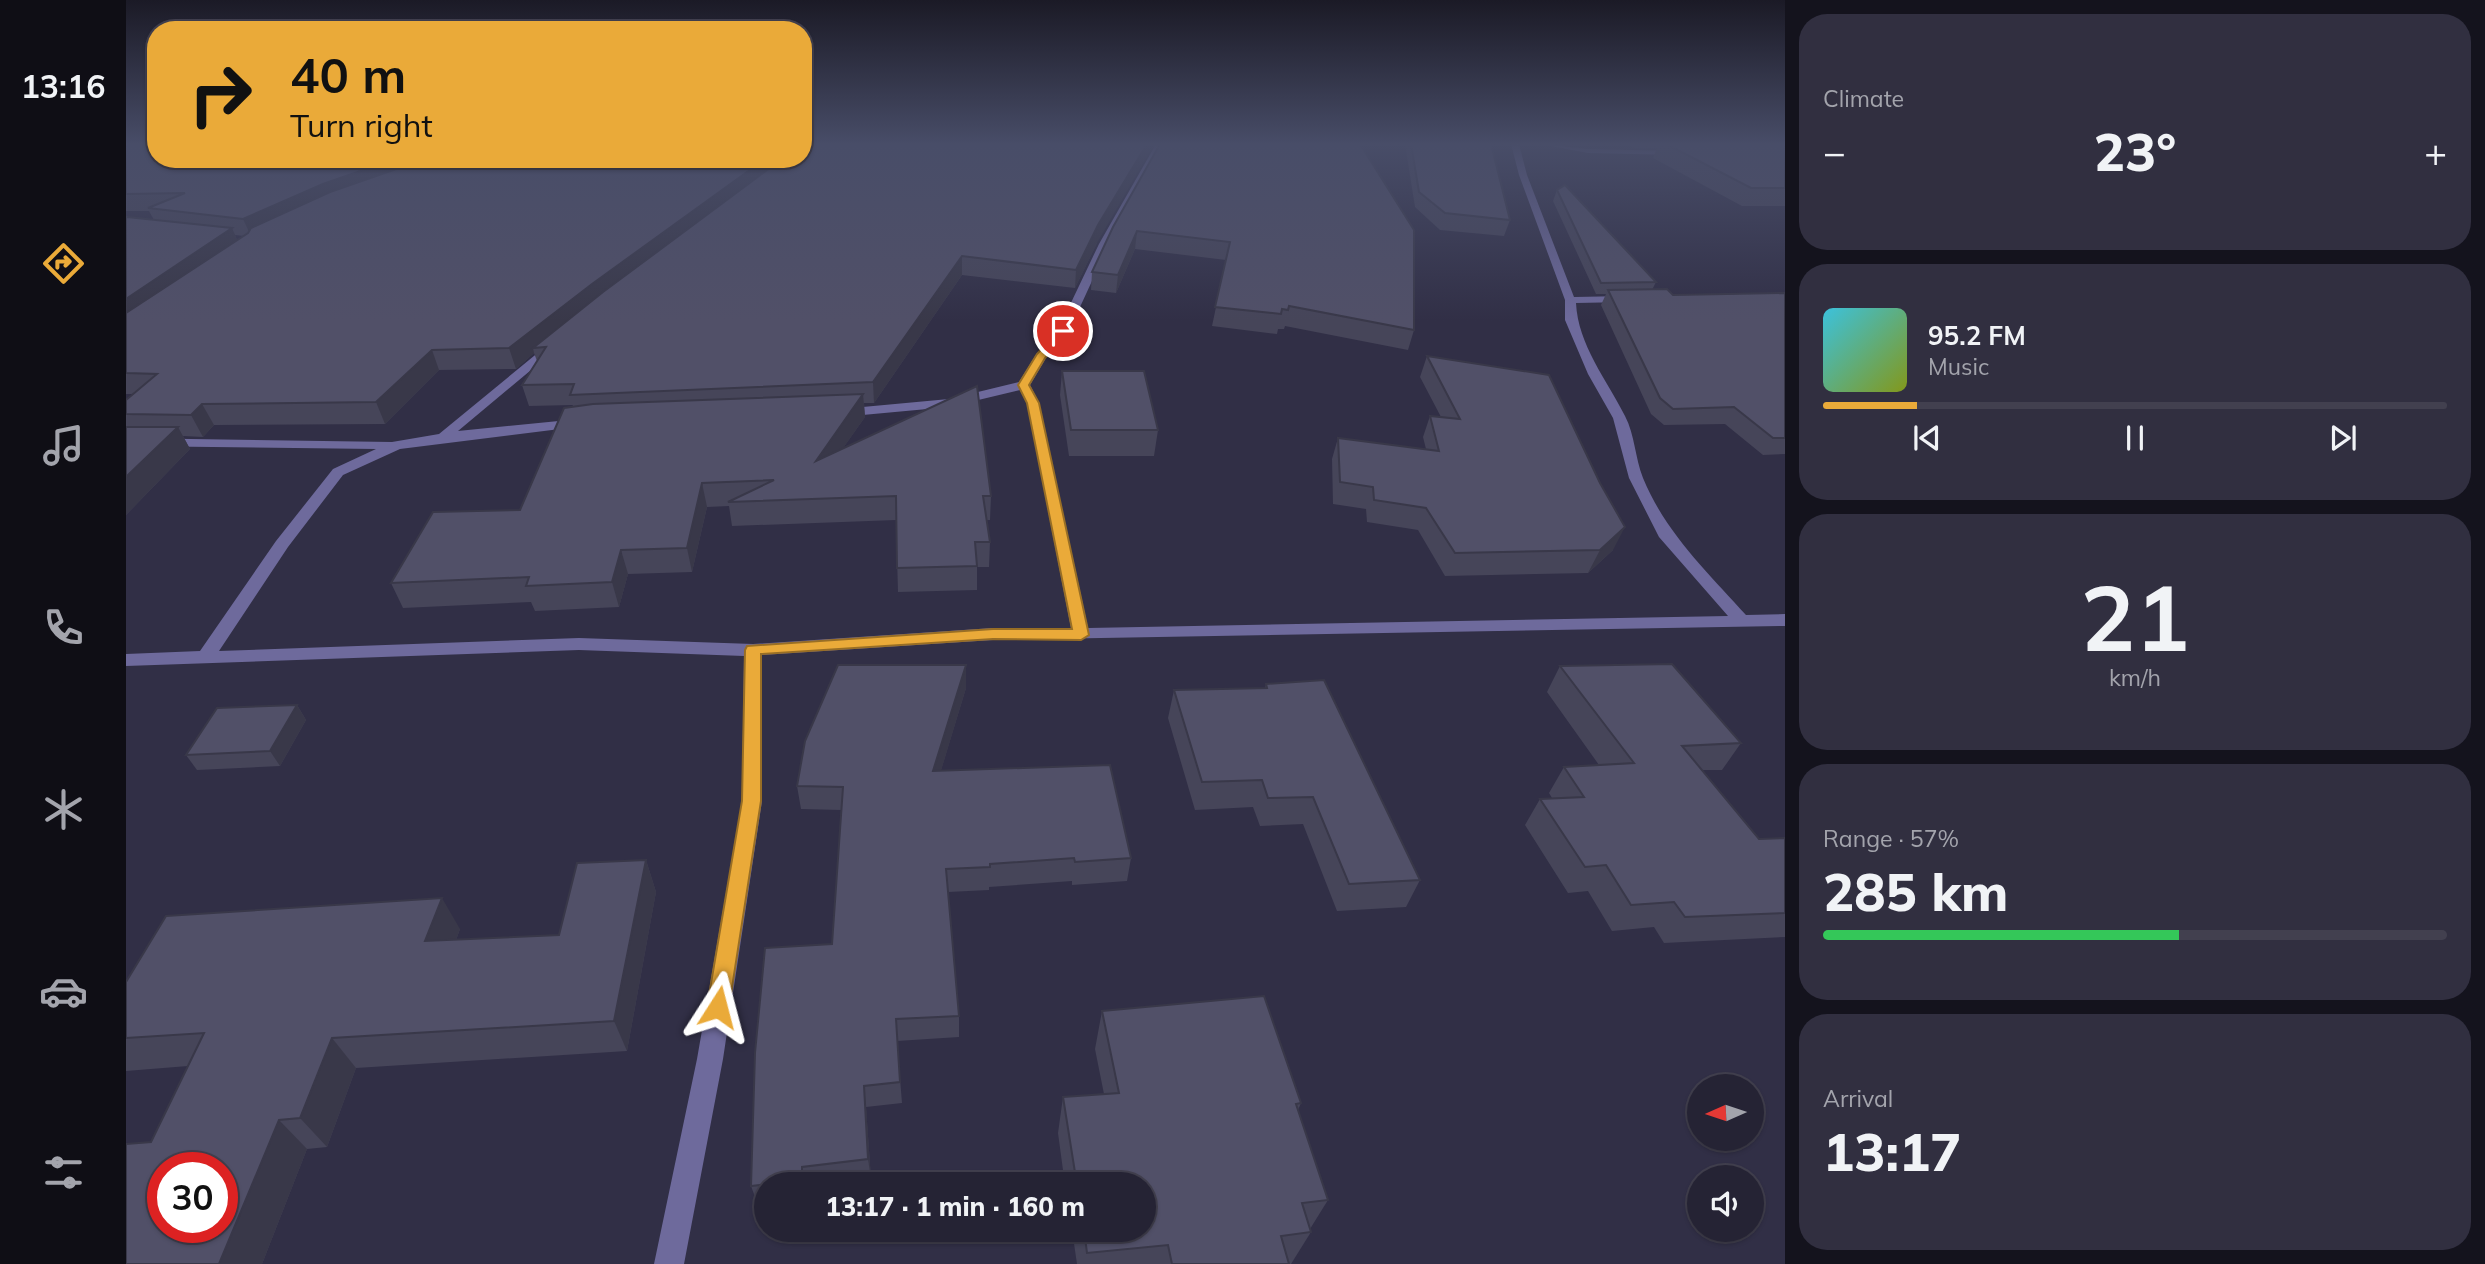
<!DOCTYPE html>
<html lang="en">
<head>
<meta charset="utf-8">
<style>
  :root { --surface:#252334; --page:#312f40; --text:#f1f3f6; --muted:#a3a4ac; --line:#42404f; --accent:#eaaa39 }
  body { margin:0; font-family:Mulish,sans-serif; background:var(--page); color:var(--text); height:100vh; display:flex; flex-direction:column; font-size:26px; white-space:nowrap }
  * { box-sizing:border-box; margin:0 }
  p { font-size:23px; color:var(--muted) }
  .icon { flex:none; width:38px; height:38px; fill:none; stroke:currentColor; stroke-width:2; stroke-linecap:round; stroke-linejoin:round }
  .map { position:relative; flex:1; overflow:hidden }
  .panel { display:flex; flex-direction:column; gap:14px; padding:14px; background:#14131d; width:700px }
  .panel>* { flex:none }
  .top-card { position:absolute; left:21px; top:21px; width:665px; height:147px; border-radius:28px; box-shadow:0 2px 5px #0004,0 0 0 2px var(--line); background:#eaaa39; color:#111; overflow:hidden }
  .needle { width:46px; rotate:267deg }
  .fabs { position:absolute; left:1561px; top:1074px; display:grid; gap:14px }
  .fabs a { display:grid; place-items:center; width:77px; height:77px; border-radius:50%; background:var(--surface); box-shadow:0 2px 5px #0004,0 0 0 2px var(--line); font-size:35px }
  .speed { position:absolute; left:21px; top:1152px; display:flex; gap:14px; font-size:35px; font-weight:700; text-align:center }
  .speed>* { display:grid; place-content:center; width:91px; height:91px; border-radius:50%; background:var(--surface); box-shadow:0 2px 5px #0004,0 0 0 2px var(--line); line-height:1 }
  .speed .limit { border:10px solid #d22; background:#fff; color:#111 }
  .pin { position:absolute; display:grid; place-items:center; width:60px; height:60px; color:#fff; margin:-30px; border:4px solid #fff; border-radius:50%; box-shadow:0 2px 7px #0007 }
  .me { position:absolute; width:77px; margin:-38px; rotate:9deg; stroke-linejoin:round; filter:drop-shadow(0 0 5px #0008) }
  .turn { display:flex; align-items:center; gap:24px; height:147px; padding:0 28px; font-size:32px }
  .turn .icon { width:91px; height:91px; stroke-width:2.5 }
  .turn b { display:block; font-size:49px; line-height:60px }
  .big { font-size:52px; font-weight:800; line-height:1.1 }
  .panel .card { flex:1; display:flex; flex-direction:column; justify-content:center; gap:10px; min-width:0; padding:0 24px; border-radius:28px; background:var(--page) }
  .panel .dial { align-items:center; gap:0 }
  .dial b { font-size:91px; line-height:1 }
  .song { display:flex; align-items:center; gap:21px }
  .cover { width:84px; height:84px; border-radius:10px; background:linear-gradient(135deg,hsl(190 70% 55%),hsl(70 70% 35%)) }
  .played { height:7px; border-radius:4px; background:linear-gradient(90deg,var(--accent) 15%,var(--line) 15%) }
  .keys { display:flex; justify-content:space-around; direction:ltr }
  .heat { display:flex; justify-content:space-between; align-items:center; font-size:38px; direction:ltr }
  .charge { height:10px; border-radius:5px; background:linear-gradient(90deg,#34c759 57%,var(--line) 0) }
  .trip { position:absolute; left:628px; top:1172px; width:402px; height:70px; border-radius:35px; background:var(--surface); box-shadow:0 2px 5px #0004,0 0 0 2px var(--line); font-weight:800; line-height:70px; text-align:center }
  main { display:flex; flex:1; min-height:0 }
  .tabs { display:flex; flex-direction:column; width:126px; justify-content:space-around; align-items:center; background:#0f0e15; color:var(--muted) }
  .tabs .icon { width:49px; height:49px }
  .tabs .on { color:var(--accent) }
  .tabs b { font-size:32px; color:var(--text) }
  .map>svg:first-child { display:block }
  .lines { fill:none; stroke-linecap:round; stroke-linejoin:round }
  .minor { fill:#6e6a9c; fill-rule:evenodd }
  .wall { fill:#464559; fill-rule:evenodd }
  .shaded-wall { fill:#393849 }
  .building { fill:#515068; stroke:#393849; stroke-width:2; fill-rule:evenodd }
  .route { fill:#eaaa39; stroke:#986e25; stroke-width:2 }
</style>
</head>
<body>
<main>
<nav class="tabs">
<b>13:16</b>
<svg class="icon on" aria-label="directions" viewBox="0 0 24 24"><path d="M12 3l9 9-9 9-9-9zM9 14v-3h6M13 9l2 2-2 2"/></svg>
<svg class="icon" aria-label="music" viewBox="0 0 24 24"><path d="M9 18V5l10-2v13"/><circle cx="6" cy="18" r="3"/><circle cx="16" cy="16" r="3"/></svg>
<svg class="icon" aria-label="phone" viewBox="0 0 24 24"><path d="M5 4h4l2 5-3 2q2 4 5 5l2-3 5 2v4C11 20 4 13 5 4z"/></svg>
<svg class="icon" aria-label="climate" viewBox="0 0 24 24"><path d="M12 3v18M4 7l16 10M4 17L20 7"/></svg>
<svg class="icon" aria-label="car" viewBox="0 0 24 24"><path d="M5 17H2v-5l4-1 3-4h7l3 4 3 1v5h-3M9 17h6M6 11h13"/><circle cx="7" cy="17" r="2"/><circle cx="17" cy="17" r="2"/></svg>
<svg class="icon" aria-label="filters" viewBox="0 0 24 24"><path d="M4 7h16M4 17h16"/><circle cx="9" cy="7" r="2"/><circle cx="15" cy="17" r="2"/></svg>
</nav>
<div class="map">
<svg width="1659" height="1264" viewBox="0 0 1659 1264">
  <rect width="100%" height="100%" fill="#312f46"/>
  <g class="lines">
    <!-- minor -->
    <g class="minor">
      <path d="M1030,144h8l-55,100 -40,87 -23,27 -16,27 9,18 49,225 640,-12 -69,-79 -30,-59 -16,-60 -25,-44 -23,-54v-20l-46,-125 -8,-31h8l8,31 47,122 52,-1 5,3 -5,3 -50,1c2,42 31,77 49,113 10,19 10,42 18,62 22,54 65,95 103,137l39,-1v12l-792,14 -231,15v146l-39,258 -39,205h-30l43,-205 45,-258 2,-145 -165,-6 -453,16v-12l74,-3 76,-110 57,-72 43,-20 -250,-3v-8l266,4 47,-8 112,-92 10,3 -103,86 121,-12 5,1v6l-184,23 -57,26 -55,72 -69,104 360,-13 174,6 240,-16h78l-44,-225 -7,-13 -71,17 -108,10 -7,-4 7,-4 108,-10 70,-17 18,-29 21,-23 41,-86z"/>
      <path d="M1415,144l47,5 89,2 4,2 -4,2 -89,-2z"/>
    </g>
  </g>
  <!-- wall -->
  <g class="wall">
    <path d="M0,144l971,99 -22,45 -113,-13 -88,128h-10l1,14 -22,31 148,48 -1,24h-3l3,22 -1,25h-12v23l-79,2 -2,-72 -164,6 -3,-20 -22,1 -15,65 -64,2 -9,33 -84,4 -4,-9 -128,6 -12,-25 129,-73 53,-105 -44,1 -7,-21 15,-24 -3,-8 -18,16 -77,1 -54,54 -171,1 -11,12 -20,-1 7,13 -64,66v-115l7,-6h-7v-177l28,3 -5,-9h-23zM109,235l9,1 -7,4z"/>
    <path d="M1034,144l254,186 -6,20 -123,-24 -1,3h-6l-1,5 -65,-8 14,-66 -91,-11 -19,44 -25,-3 1,-18z"/>
    <path d="M1279,144h86l19,76 -6,16 -64,-6 -25,-23z"/>
    <path d="M1501,144h158v62h-43l-89,-48 4,-10h-22z"/>
    <path d="M1431,190l99,92 -4,8 21,5 112,-2v161l-22,1 -38,-31 -61,1 -13,-11 -50,-109 5,-11h-10l-43,-93z"/>
    <path d="M1301,356l186,194 -25,23 -143,3 -27,-46 -51,-8 -1,-13 -33,-5 -1,-45 6,-21 88,11 -3,-12 7,-21 11,1 -21,-40z"/>
    <path d="M936,371l96,59 -4,26h-85l-9,-61z"/>
    <path d="M1434,666l181,77 -19,27h-20l57,69 26,-1v99l-121,6 -10,-16 -42,4 -24,-40 -20,2 -43,-68 15,-26 12,-1 -3,-5 15,-26 35,-2 -52,-73z"/>
    <path d="M1140,684l154,196 -14,27 -69,4 -34,-87 -43,2 -7,-19 -58,3 -27,-92 6,-28 91,-2z"/>
    <path d="M840,688l-25,82 190,88 -4,23 -55,4v-4l-83,6v3l-41,2 11,124v21l-62,4 5,62 -36,4 5,72 -48,6h-57v19l-8,1 -7,-19 81,-242 9,-134 -40,-1 -4,-23z"/>
    <path d="M171,705l9,15 -26,46 -83,4 -11,-15z"/>
    <path d="M520,860l10,32 -29,159 -271,17 -29,79 -20,2 -45,115h-136l25,-122 37,-76 -62,5v-89l334,-53 -4,11 103,-5z"/>
    <path d="M976,1011l199,92 -3,7 30,90 -18,29 1,3 -20,32h-214l-5,-34h72v-45h-79l-7,-52 5,-36 41,-3 -9,-45z"/>
  </g>
  <!-- shaded-wall -->
  <g class="shaded-wall">
    <path d="M1021,144h7l-57,99 -22,45 1,-18 22,-45z"/>
    <path d="M269,159h50l-194,77 -8,-17 80,-35z"/>
    <path d="M639,159h23l-255,189 1,5 -18,16 -7,-21 83,-64z"/>
    <path d="M106,228l8,18 -114,80v-27z"/>
    <path d="M1011,231l-2,18 -19,44 2,-18z"/>
    <path d="M836,256v19l-88,128 -1,-21z"/>
    <path d="M306,350l7,20 -54,54 -9,-22z"/>
    <path d="M737,394l2,23 -47,67 -2,-23z"/>
    <path d="M76,404l12,21 -11,12 -12,-22z"/>
    <path d="M52,427l12,22 -64,66v-38z"/>
    <path d="M576,483l5,24 -15,65 -5,-24z"/>
    <path d="M1499,527l-12,23 -25,23 12,-23z"/>
    <path d="M495,550l7,24 -9,33 -7,-25z"/>
    <path d="M840,665v23l-32,106 -1,-23z"/>
    <path d="M171,705l9,15 -26,46 -10,-15z"/>
    <path d="M520,860l10,32 -29,159 -13,-30z"/>
    <path d="M316,898l18,31 -16,44 -19,-32z"/>
    <path d="M206,1038l24,30 -29,79 -27,-29z"/>
    <path d="M738,1086l2,21 5,72 -3,-20z"/>
    <path d="M153,1120l28,29 -45,115h-43z"/>
    <path d="M676,1167l4,18h-3l-1,-5z"/>
  </g>
  <!-- building -->
  <g class="building">
    <path d="M0,144h30v15h239l-72,25 -80,35 -95,-11 37,-15 -59,1z"/>
    <path d="M677,144h344l-49,81 -22,45 -114,-14 -89,126 -303,13 4,-11 -52,1 24,-38 -13,1 70,-56 179,-133h21z"/>
    <path d="M1034,144h200l54,86v100l-125,-24 -1,4 -6,-1 -1,5 -66,-7 15,-65 -93,-11 -19,44 -26,-3 21,-45z"/>
    <path d="M1285,144h80l19,76 -65,-7 -26,-21z"/>
    <path d="M1540,144h119v44h-34z"/>
    <path d="M299,159h340l-173,125 -83,64 -77,2 -56,52 -174,2 -11,11 -65,-1v-14l31,-26 -31,-1v-60l122,-80 3,-5 79,-36z"/>
    <path d="M1439,185l91,97 -55,1 -44,-93z"/>
    <path d="M0,217h1l105,11 -106,71z"/>
    <path d="M1541,289l6,6 112,-2v145h-12l-39,-31 -61,2 -13,-11 -52,-108z"/>
    <path d="M1301,356l122,19 51,108 25,44 -25,23 -145,3 -29,-45 -52,-8 -1,-13 -33,-5 -2,-44 101,13 -9,-35 30,3z"/>
    <path d="M936,371h82l14,59h-87z"/>
    <path d="M851,386l14,110h-8l7,46h-15l2,24 -80,2 -1,-72 -168,6 46,-22 -72,3 -15,65 -66,2 -9,32 -86,4 3,-9 -138,6 42,-71 87,-2 44,-102 29,-4 270,-10 -47,67z"/>
    <path d="M0,427h52l-52,50z"/>
    <path d="M1546,664l69,79 -59,3 77,93 26,-1v75l-100,4 -11,-15 -43,3 -25,-40 -21,2 -45,-68 44,-2 -20,-30 70,-4 -74,-97z"/>
    <path d="M712,665h128l-33,106 177,-6 21,93 -56,4 -1,-4 -84,6v3l-44,2 13,147 -63,3 4,63 -36,4 4,73 -66,8v13l-51,6 4,-133 10,-105 67,-4 11,-157 -46,-1 8,-45z"/>
    <path d="M1198,680l96,200 -71,4 -36,-87 -45,1 -6,-18 -60,2 -28,-92 93,-2 -1,-4z"/>
    <path d="M171,705l-27,46 -84,4 31,-47z"/>
    <path d="M520,860l-32,161 -282,17 -32,80 -21,2 -60,144h-93v-120l25,-2 53,-109 -78,5v-56l40,-66 276,-18 -17,43 134,-6 18,-72zM37,1167h59v60h-59z"/>
    <path d="M1138,996l37,107 -5,1 32,96 -26,3 9,29 -30,4 8,28h-117l-4,-19 -81,8 -3,-23h60v-45h-67l-14,-88 56,-4 -17,-82z"/>
  </g>
  <!-- sky -->
  <linearGradient id="sky" x2="0" y2="1"><stop stop-color="#1b1a26"/><stop offset="0.45" stop-color="#484d68"/><stop offset="1" stop-color="#484d68" stop-opacity="0"/></linearGradient>
  <rect width="1659" height="321" fill="url(#sky)"/>
  <!-- route -->
  <path class="route" d="M933,329l9,2 -23,27 -16,27 10,18 50,232 -8,5 -88,-1 -232,15v147l-32,206 -3,8 -8,3 -8,-3 -3,-8 35,-206 3,-151 2,-4 246,-17h79l-45,-226 -9,-18 19,-31z"/>
</svg>
<div class="fabs">
<a><svg class="needle" viewBox="-14 -14 28 28"><path d="M0-13l5 13h-10z" fill="#e53935"/><path d="M0 13l5-13h-10z" fill="#a3a4ac"/></svg></a>
<a><svg class="icon" aria-label="sound" viewBox="0 0 24 24"><path d="M4 9h4l5-4v14l-5-4H4zM17 9q2 3 0 6"/></svg></a>
</div>
<div class="speed"><div class="limit">30</div></div>
<div class="pin" style="left:937px;top:331px;background:#d93025"><svg class="icon" aria-label="arrive" viewBox="0 0 24 24"><path d="M6 21V4h12l-3 4 3 4H6"/></svg></div>
<svg class="me" style="left:592px;top:1007px" viewBox="-20 -20 40 40"><path d="M0-17L14 15 0 8-14 15z" fill="#eaaa39" stroke="#fff" stroke-width="4"/></svg>
<div class="trip">13:17 · 1 min · 160 m</div>
<div class="top-card">
<div class="turn"><svg class="icon" aria-label="right" viewBox="0 0 24 24"><path d="M7 20v-9h11M14 6l5 5-5 5"/></svg><div><b>40 m</b>Turn right</div></div>
</div>
</div>
<section class="panel">
<div class="card"><p>Climate</p>
<div class="heat"><a>−</a><b class="big">23°</b><a>+</a></div>
</div>
<div class="card">
<div class="song"><i class="cover"></i><div><b>95.2 FM</b><p>Music</p></div></div>
<div class="played"></div>
<div class="keys"><svg class="icon" aria-label="previous" viewBox="0 0 24 24"><path d="M18 5L8 12l10 7zM5 5v14"/></svg><svg class="icon" aria-label="pause" viewBox="0 0 24 24"><path d="M8 5v14M16 5v14"/></svg><svg class="icon" aria-label="next" viewBox="0 0 24 24"><path d="M6 5l10 7-10 7zM19 5v14"/></svg></div>
</div>
<div class="card dial"><b>21</b><p>km/h</p></div>
<div class="card"><p>Range · 57%</p><b class="big">285 km</b><div class="charge"></div></div>
<div class="card"><p>Arrival</p><b class="big">13:17</b></div>
</section>
</main>
</body>
</html>
